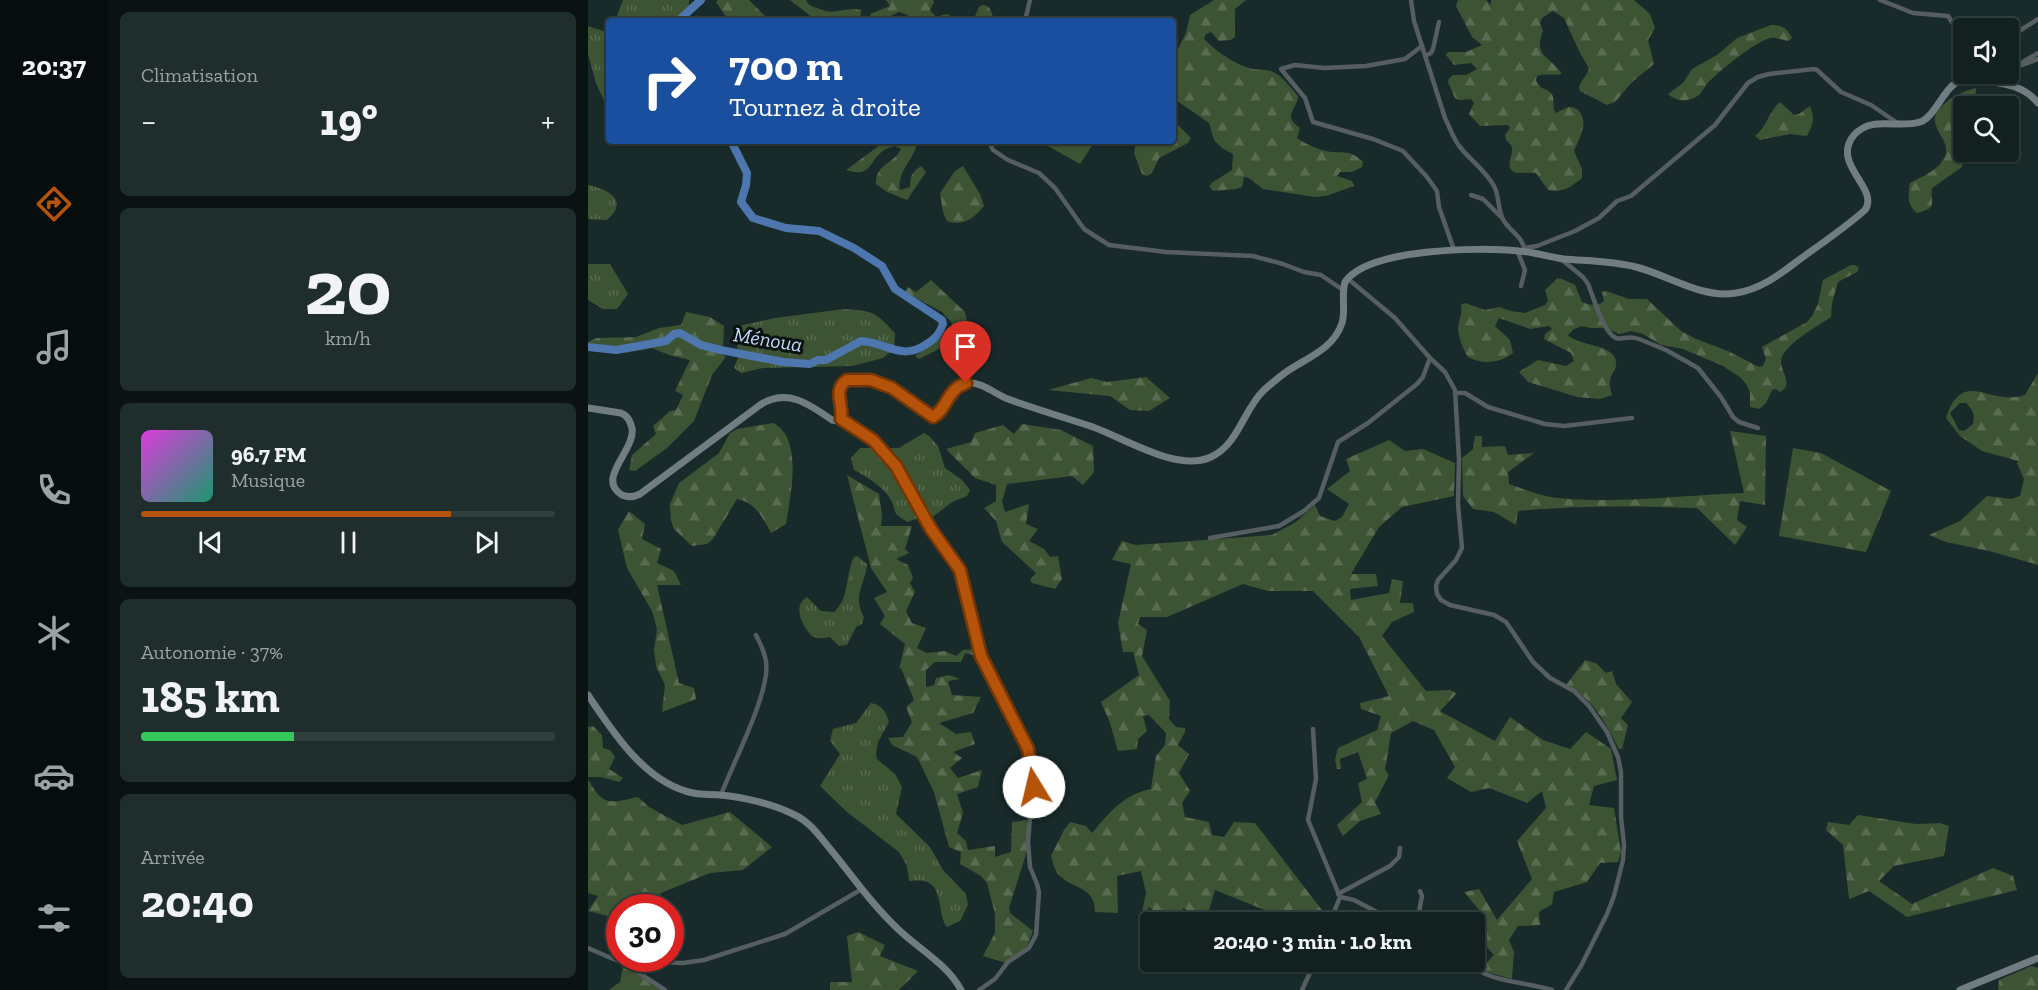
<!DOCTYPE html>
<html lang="fr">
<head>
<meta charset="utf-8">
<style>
  :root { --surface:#122020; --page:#1f2d2d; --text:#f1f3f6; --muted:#9ca3a5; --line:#313e3e; --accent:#b45309 }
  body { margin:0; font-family:"Zilla Slab",serif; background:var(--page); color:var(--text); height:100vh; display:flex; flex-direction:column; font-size:22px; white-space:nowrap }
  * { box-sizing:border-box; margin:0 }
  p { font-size:20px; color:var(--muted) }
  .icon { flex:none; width:33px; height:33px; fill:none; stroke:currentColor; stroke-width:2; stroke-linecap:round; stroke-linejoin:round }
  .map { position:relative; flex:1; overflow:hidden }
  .side { display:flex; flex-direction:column; gap:12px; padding:12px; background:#0a1212; width:480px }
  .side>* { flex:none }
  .banner { position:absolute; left:18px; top:18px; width:570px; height:126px; border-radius:6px; box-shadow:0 2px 4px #0004,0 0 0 2px var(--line); background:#1a4fa0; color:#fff; overflow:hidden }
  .tools { position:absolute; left:1365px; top:18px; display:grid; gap:12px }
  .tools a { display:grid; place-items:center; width:66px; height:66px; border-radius:6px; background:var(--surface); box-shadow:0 2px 4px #0004,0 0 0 2px var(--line); font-size:30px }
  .speed { position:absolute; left:18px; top:894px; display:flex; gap:12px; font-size:30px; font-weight:700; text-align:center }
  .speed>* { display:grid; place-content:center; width:78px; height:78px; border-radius:50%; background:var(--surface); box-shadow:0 2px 4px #0004,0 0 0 2px var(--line); line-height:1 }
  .speed .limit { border:9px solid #d22; background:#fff; color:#111 }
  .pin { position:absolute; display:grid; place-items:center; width:51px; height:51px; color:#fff; margin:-62px -26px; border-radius:50% 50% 50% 0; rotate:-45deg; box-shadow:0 0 6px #0007 }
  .pin .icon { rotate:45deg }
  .me { position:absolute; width:66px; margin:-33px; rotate:351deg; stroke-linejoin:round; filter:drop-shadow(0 0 4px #0008) }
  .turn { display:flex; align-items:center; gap:21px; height:126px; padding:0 24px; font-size:27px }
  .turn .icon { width:78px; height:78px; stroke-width:2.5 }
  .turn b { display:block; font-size:42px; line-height:51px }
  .big { font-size:45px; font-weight:700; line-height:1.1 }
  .side .card { flex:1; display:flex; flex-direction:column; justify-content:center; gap:9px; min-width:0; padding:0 21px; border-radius:9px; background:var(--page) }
  .side .dial { align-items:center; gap:0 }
  .dial b { font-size:78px; line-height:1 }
  .song { display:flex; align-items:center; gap:18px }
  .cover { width:72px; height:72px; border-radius:9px; background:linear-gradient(135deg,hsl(300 70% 55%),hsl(160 70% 35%)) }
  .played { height:6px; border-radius:3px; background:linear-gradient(90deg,var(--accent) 75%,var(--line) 75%) }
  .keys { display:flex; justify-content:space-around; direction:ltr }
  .heat { display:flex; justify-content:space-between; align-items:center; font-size:33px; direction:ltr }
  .charge { height:9px; border-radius:4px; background:linear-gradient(90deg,#34c759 37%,var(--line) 0) }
  .trip { position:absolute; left:552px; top:912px; width:345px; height:60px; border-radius:6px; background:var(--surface); box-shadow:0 2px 4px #0004,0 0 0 2px var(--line); font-weight:700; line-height:60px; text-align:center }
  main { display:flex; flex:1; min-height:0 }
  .tabs { display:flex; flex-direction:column; width:108px; justify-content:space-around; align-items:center; background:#070d0d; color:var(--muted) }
  .tabs .icon { width:42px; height:42px }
  .tabs .current { color:var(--accent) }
  .tabs b { font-size:27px; color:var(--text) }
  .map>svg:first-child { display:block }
  .grass { fill:url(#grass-tufts) }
  .forest { fill:url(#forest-firs); fill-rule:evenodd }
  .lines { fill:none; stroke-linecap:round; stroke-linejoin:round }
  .river { stroke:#4f77af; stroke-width:8 }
  .street { stroke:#565e61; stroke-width:4.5 }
  .secondary { stroke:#717d82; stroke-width:7 }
  .route-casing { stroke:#753606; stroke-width:15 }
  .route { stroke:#b45309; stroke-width:10 }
  .labels { text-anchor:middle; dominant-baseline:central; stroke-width:6; stroke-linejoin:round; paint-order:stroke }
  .water-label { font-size:21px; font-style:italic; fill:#c0d7f8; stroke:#091111 }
</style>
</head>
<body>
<main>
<nav class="tabs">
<b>20:37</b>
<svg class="icon current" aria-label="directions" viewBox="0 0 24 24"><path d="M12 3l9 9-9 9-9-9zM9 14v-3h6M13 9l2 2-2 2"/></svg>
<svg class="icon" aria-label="music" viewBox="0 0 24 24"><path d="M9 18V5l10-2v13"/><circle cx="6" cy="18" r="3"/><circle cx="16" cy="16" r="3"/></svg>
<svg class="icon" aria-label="phone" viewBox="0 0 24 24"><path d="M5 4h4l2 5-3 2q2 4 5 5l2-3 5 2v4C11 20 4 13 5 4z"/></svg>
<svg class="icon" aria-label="climate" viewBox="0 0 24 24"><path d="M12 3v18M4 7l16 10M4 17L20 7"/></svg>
<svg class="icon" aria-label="car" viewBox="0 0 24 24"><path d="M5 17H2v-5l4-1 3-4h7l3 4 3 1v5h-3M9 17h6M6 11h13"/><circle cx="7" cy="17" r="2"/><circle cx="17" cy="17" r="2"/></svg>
<svg class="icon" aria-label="filters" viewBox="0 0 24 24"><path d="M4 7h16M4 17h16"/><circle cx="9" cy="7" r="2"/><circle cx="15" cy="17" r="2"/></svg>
</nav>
<section class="side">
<div class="card"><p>Climatisation</p>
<div class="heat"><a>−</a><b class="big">19°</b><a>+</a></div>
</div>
<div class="card dial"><b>20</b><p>km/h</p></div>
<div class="card">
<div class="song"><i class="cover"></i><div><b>96.7 FM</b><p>Musique</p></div></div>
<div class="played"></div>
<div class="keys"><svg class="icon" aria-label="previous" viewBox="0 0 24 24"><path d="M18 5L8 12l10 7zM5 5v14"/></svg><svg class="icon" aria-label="pause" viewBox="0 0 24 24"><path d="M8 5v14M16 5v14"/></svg><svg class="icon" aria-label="next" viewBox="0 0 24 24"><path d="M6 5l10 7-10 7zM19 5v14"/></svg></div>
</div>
<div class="card"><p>Autonomie · 37%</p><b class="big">185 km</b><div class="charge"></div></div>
<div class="card"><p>Arrivée</p><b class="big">20:40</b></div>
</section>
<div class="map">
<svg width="1450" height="990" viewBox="0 0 1450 990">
  <defs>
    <pattern id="grass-tufts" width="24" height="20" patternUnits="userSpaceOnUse" patternTransform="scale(1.5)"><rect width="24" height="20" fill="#3d5434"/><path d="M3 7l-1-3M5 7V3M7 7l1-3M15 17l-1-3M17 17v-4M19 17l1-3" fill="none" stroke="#586c51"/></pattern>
    <pattern id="forest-firs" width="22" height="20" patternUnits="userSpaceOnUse" patternTransform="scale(1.5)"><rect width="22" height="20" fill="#3d5434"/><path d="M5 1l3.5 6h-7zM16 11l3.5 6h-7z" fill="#586c51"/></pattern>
  </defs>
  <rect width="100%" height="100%" fill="#182a2a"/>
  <!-- grass -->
  <g class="grass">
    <path d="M35,0h66v11l-3,10h-71z"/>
    <path d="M0,26l21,7v79l-13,-29 -8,-29z"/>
    <path d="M0,185c19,4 42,15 19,35l-19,-1z"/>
    <path d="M0,264h22l18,30 -11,15h-14l-15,-9z"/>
    <path d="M256,309c30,2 30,2 51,24l-1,16 -11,9 -31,8 -89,2 -22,5 -7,-5 5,-13 -5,-23 4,-6 37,-8z"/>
    <path d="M336,433l6,4 8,9 7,22 17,12 8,10 -3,6 -15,6 -22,17 -12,-1 -10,4c-18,-10 -10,-8 -17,-22 -8,-14 -24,-23 -37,-30l-3,-12 9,-10h39z"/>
    <path d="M269,556l10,8c-2,22 -15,30 -3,53l-2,7 -6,3 -9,18 -8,1 -9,-9c-6,1 -14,3 -19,-2 -9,-9 -19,-30 -4,-38l14,14 13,1c16,-14 11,-37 20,-55z"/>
    <path d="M283,703c11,2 15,9 18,19l-11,20 -2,12 1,5 18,15 7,13 -6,27 34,33 13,23 23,24 2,11 -8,16 -13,6c-10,-12 -3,-42 -23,-46 -5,-1 -11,0 -15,0l-2,-15 -8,-14 -52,-40 -27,-26 20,-32 -10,-13 3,-12 23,-6z"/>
  </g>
  <!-- forest -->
  <g class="forest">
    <path d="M130,0h31l20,20 -40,1 -13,-19z"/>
    <path d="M202,0h16c2,5 5,6 11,8 18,9 27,-2 44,2l-1,11h-43z"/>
    <path d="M298,0h47l1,2 -4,8 6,7c9,-2 12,-6 18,3l-44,1 -2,-6 -9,-3 -19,9 -9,-3 -1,-4 20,-8z"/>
    <path d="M626,0h32l-11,9v28l-4,3 -12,1 -8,-9 -5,2 -2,5c13,13 30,25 48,30 7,1 16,0 23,4 8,4 17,16 23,23 0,13 -17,19 2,32l-3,10c9,6 18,10 28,13 14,3 27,-2 38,11l-1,5 -10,5h-12l-3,4 15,5 2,5 -28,10 -11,1 -52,-8 -14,-11 -5,-1 -2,10 -6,2 -23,2 -4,-5 4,-4 19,-12 1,-16 -11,-6 -8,-8 -5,-17 -36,-25v-39l13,-26 4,-18z"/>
    <path d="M870,0h28l5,5v-5h143l16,14 5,14 -7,12 6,24 -22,18 -17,20 -8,3 -27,-14 -1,-4c2,-7 8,-11 10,-19l-9,-15 -16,-35 -11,-7 -11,7 -2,5 3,8c-10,26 6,24 19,43 -9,2 -18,-1 -25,2l-1,4c4,11 10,7 15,13 5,6 0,14 5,20 4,-2 9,-5 13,-6 4,0 7,1 9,3 12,12 1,29 -4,41l8,18v9c-11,9 -19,15 -34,12l-12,-17c-7,-1 -16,1 -22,-1 -10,-5 0,-18 -2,-24 0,-3 -4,-6 -6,-8l-1,-5 5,-7 -2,-3 -28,1 -11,-12 5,-11 -3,-4 -12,1 -4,-2 -7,-16 1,-4 4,-3h13l11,-6 -6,-6 -17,2 -8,-10 2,-3h18l16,-7 -10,-8 -16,-31z"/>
    <path d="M394,5c8,0 9,6 11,12l-3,4h-17l6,-14z"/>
    <path d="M1183,25c11,0 16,3 21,13l-4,3c-5,-1 -13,-4 -18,-3 -14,3 -54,35 -64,47 -4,6 -5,10 -12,13 -9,4 -19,3 -26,-4l15,-11 9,-14 25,-14 20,-17z"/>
    <path d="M1388,88l-1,18h-11v46l2,3 -4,12 -30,21c-2,15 7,20 -15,25 -10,-8 -9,-18 -7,-30 13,-7 32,-14 36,-30 2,-11 -9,-20 -11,-31 -2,-17 27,-31 41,-34z"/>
    <path d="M1192,102l14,13 5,-1 11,-8c5,13 3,18 -3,30l-17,-2 -30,6 -5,-4c12,-9 14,-25 25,-34z"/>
    <path d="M585,120l18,18 -3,5 -29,15 -7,15 -5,3 -5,-2 -8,-21 2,-12h37z"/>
    <path d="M292,141l22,2 13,-2 2,3c-4,17 -20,27 -17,46l10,-3c0,-11 2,-15 11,-21l5,6 -19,28 -20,-8 -11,-8c-1,-20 18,-20 25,-35l-6,-3c-29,6 -17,34 -49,24l34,-25z"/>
    <path d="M451,141h56l-15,23z"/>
    <path d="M375,166l17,28 4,12c-10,12 -21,21 -37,15l-4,-9 -3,-19 15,-22z"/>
    <path d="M1263,265h4l4,3 -2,4 -19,10 -6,21 -1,14c-14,10 -42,24 -49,40 -5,12 14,27 -2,35l-4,-3 -4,1 -6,13 -7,6 -9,-2v-14l-3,-8 -6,-7 -18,-12 -40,-17 -22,-4 -18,-11 -12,-3 -11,3 -16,-6h-13l-9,-2 -8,3 -6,6c10,11 47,9 48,27 1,7 -5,12 -6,18 -1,5 1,11 2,15l-12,4 -23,-2 -49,-15 -9,-10 19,-12 28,6 8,-5 -3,-8 -27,-14 1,-5 7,-5 -3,-3 -19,3 -31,-11 -4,8 15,14 3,13c-13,10 -30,12 -45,4 -5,-8 -9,-18 -10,-28 0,-8 5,-16 3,-24l4,-2 20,7 14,-3 12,4 14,2 20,-8 3,-4 -3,-11 13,-12 4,1 13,6 7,17c7,3 15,5 22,-1l-2,-9 4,-1 23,8h18l34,32 15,8 32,12 31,16 4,-1 3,-7 -4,-12 45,-25 5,-6 6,-12 5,-24z"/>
    <path d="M343,280l34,32 10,42 -26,-10 -30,15 -4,-3 25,-18 11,-3 1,-12 -10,-11 -37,-20 3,-5 8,5z"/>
    <path d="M98,312l24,5 14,9 -1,19 -3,8 6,4 -14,18 -18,46 -27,27 -32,23 -6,-1 3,-15 24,-21 -3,-8 17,-15 6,-1 7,-15 -8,-4 15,-31 -21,-5 -17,-7 -27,5 -14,-8h-23v-3l9,-4 39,-1 23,-9 22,-3z"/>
    <path d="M1450,373v192l-49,-14 -43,-9 -17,-7 31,-14 27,-25 24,3 9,-3 4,-17 -7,-16 1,-2 -36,-10 -22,-15 -14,-18c17,-52 43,-11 79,-23zM1372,403h6c7,7 9,11 7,21l-9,7 -5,-1 -9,-17z"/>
    <path d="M558,377l24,21 -21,13 -19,-1 -20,-14 -62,-6 43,-12 16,4z"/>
    <path d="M185,423c31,15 17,74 13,101l-15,9c-8,-15 -16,-31 -34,-34l-24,40 -6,5 -15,2 -18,-17 -3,-8 -1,-17 9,-21 40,-30 11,-20 7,-4z"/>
    <path d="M434,424l39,6 32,16 1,26 -11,13 -11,-9 -65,8 -5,17 3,11 24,-8 -3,20 12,5 -9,12 15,8 6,8 8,-1 4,23 -7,10 -23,-6 -2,-4 6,-6 -34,-31 -6,-21 -12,-13 12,-7v-16l-21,-7 -29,-29 25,-7 4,-9 28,-8 11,9z"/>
    <path d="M1142,431l36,5 -1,69 -25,-4 -3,19 10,7 -12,18 -38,-37c-60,-2 -119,-3 -179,3l-2,14 -22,-13 -21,-3 -10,-13 -1,-38 11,-9 2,-13h7v11l23,-1 3,9 26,-2 -26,19 1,12c15,5 33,13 49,14 62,6 124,-3 186,-5z"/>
    <path d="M801,440l16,11 18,-2 32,14 -1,33 -52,11 -23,20 -28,47h25l2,12 -28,3 1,11 38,-7 3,-14 11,2 -3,22h13l1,9 -22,10 -10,14 44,55 24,-1 7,3 -17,18 55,30 15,-24 33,23 27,9 16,-17 25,17 6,31 -23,6 -5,19 25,3 7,44 -3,10 -18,1 -13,19 -33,10 -2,12 -13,8 1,13 -22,1 -9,14 5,12 -2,27 -32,-9 14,-15 -15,-17 6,-21 -21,-25 15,-3 18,31 35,-41 -15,-38 29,-33 -4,-17 -15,12 -38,-15 -18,4 -24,-14 8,-11 -21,-37 -21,-9 -22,12 -6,37 4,5 -14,27 6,12 -21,7 -17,15 -6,-11 25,-23 -4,-19 9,-4 -9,-27 -18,7 1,10h-4l-2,-9 3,-12 39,-18 4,-14 -20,-7 -1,-6 29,-7 -30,-59 -46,-46h-45l-25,-7 -76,33h-27l-2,7 9,6 -5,26 28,45 -1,18 7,8 9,1v4l-7,13 11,9 -10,19 11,18 -8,12 3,14 24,5 3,13 12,2 10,-15 21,1 73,95 -1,4h-33l-79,-32 -6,20 -14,4 -12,-6v14h-15l-4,-6 -16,-9 -2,20h-3l-2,-10 5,-24 -5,-22 -24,5 1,37 -23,-1c0,-27 -23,-22 -37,-38 -4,-5 -5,-12 -7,-18l13,-26 6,-8 16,4 6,7c17,-20 32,-39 59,-44l5,-33 9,-11 1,-12 -17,-18 -6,1 4,15 -9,8 -1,10 -19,2 -8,-28 -9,-21 38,-27 -6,-23h-10l-5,-29 13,-59 -19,-4 10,-19 14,4 136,-10 24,-13 19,-17 5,11 15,5 7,-4 7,-13 -22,-15 23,-18 -4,-12z"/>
    <path d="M1205,448l28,5 70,38 -25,61 -87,-16z"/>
    <path d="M259,475l32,19 3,21 -1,11h31l-7,23 4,4 -13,6 12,6 5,13 -3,5 5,9 -9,19 6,12 14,5 -9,20 10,5 18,-2 11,5 7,-6 13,-1 1,7 -12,-3 -4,9h-26l-9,8v17l8,-2 2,-7 13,-3 11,4 -12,2 4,14 29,2 -8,16 -34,10 17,11 15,-2 4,12 -22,8 9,6 -12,10 8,10 24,-8 -4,17 -21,7 6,19 -6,20 9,8 2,9 27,-4v11l16,-5 1,-30 15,-2v31l-18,57 1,5 23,18 -6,16 -21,16 -23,-7 12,-23v-19l-8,-31 -6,-7 -21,-12 1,-12 -12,-5 -15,-55 -17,-35 -25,-12 -4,-7 15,-1 9,-15 -6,-15 8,-7 -13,-32 -2,1 6,-25 -25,-20 5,-8 -11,-18 13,-6 -16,-24z"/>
    <path d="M41,511l16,13 -3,15 19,10 -4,14 17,8 7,14h-24l22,98 15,5 2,11 -34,13 3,-27 -9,-19 -2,-16 3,-21 -5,-18 -25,-43 -9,-38z"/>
    <path d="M997,660l11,3 10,10 6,-2 4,13 16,18 -11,16 7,7 -6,24h-3c-13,-25 -26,-51 -53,-64z"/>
    <path d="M5,726l9,9 1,13 7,2 5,7 -6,12 14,9 -4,4 -18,-5h-13v-50z"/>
    <path d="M0,779c15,28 22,24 50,18l11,10 33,18 48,-13 42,35 -29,23 -33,3 -49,20 -8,14 -33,1 -1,11 -31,-8 10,-15 -10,-3z"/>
    <path d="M1270,815l58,9 24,-1 9,3 -5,30 -50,10 -15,15 33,23 81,-36 20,8 4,14 -110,27 -38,-26 -20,8 -6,-54 -17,-15 2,-8 21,3z"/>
    <path d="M270,932l27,13 -5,11 38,15 -19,19h-69v-8h22l-5,-46z"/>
    <path d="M35,966h1l37,24h-52l11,-8z"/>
    <path d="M1443,966l7,2v22h-40l1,-10z"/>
  </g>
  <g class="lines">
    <!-- river -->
    <g class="river">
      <path d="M90,21l23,-21"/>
      <path d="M0,347l28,3 50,-9 8,-7 6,-1 21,12 20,5 62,12 27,2 8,-4h8l35,-19c25,1 40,20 64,4 10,-6 14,-10 18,-21l-1,-4 -47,-31 -13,-23 -28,-18 -35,-17 -33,-3 -33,-10 -12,-16 5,-17 1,-12 -16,-32"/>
    </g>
    <!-- street -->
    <g class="street">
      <path d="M823,0l3,21 31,97c5,10 8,20 15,29 11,14 25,23 34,39 6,11 3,24 10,35 7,11 19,16 21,30"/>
      <path d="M1292,0l33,13 35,3 16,25"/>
      <path d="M437,21l5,-21"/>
      <path d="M1420,45l8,-12 22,-14"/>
      <path d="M834,46l-17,13 -39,7 -42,2 -29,-3 -14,4 24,29 8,24 60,17 30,12 24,26 10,14 2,16 15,43"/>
      <path d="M1376,51l-2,10 2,11"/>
      <path d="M837,56l6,-3 2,-4 6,-27"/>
      <path d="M1434,65l16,-6"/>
      <path d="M1420,71l30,-18"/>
      <path d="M1404,82l6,-7 8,-1"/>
      <path d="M403,141l-1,3 3,6 15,10 31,13 16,15 29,41 25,16 57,7 87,4 30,8 21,8 17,3 22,15"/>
      <path d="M883,195l12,4 18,18"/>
      <path d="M936,248l13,-2 38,-15 24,-13 18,-17 14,-5 84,-71 33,-42 10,-6 11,-3 45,-5 3,1 24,22 30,13 25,17"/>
      <path d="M929,250l8,20 -4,16"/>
      <path d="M974,260l21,17 5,7c5,12 16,50 28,54 7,2 13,-3 23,1l27,11 32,18 23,29 12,20 6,5 19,6"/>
      <path d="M759,278l48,40 35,40 15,14 10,18 4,69 -1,45 4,44 -6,12 -18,20 -2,6 1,8 4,6 9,5 44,10 12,7 27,40 17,16 24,13 15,15 18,26 11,25 3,15v45l3,28 -1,15 -9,36 -7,18 -26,52 -15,24"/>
      <path d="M867,393h10l23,14 57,17 19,2 68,-8"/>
      <path d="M253,419l32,21 17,19 41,70 29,41 22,85 46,94 7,44 -5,24 -2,25 2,25 7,17 2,8 -3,43 -7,13 -21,14 -13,17 -16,11"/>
      <path d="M622,538l69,-12 25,-15 15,-13 19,-56 30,-19 49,-39 6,-7 7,-19"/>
      <path d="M725,729l3,50 -8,41 32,77"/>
      <path d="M133,795c11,-30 50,-104 45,-133 -1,-10 -6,-19 -10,-27"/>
      <path d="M750,894l52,-28 9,-9 1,-9"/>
      <path d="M805,921l26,-9 3,-16 -2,-5"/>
      <path d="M742,922l10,-25 14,3 42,22"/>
      <path d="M0,948l37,16 14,-2 44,1 21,-3 81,-26 77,-45"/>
      <path d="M876,962c31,22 53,18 88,28"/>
      <path d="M37,964l40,26"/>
      <path d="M714,990l13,-28"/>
    </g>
    <!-- secondary -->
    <g class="secondary">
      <path d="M0,408l33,5c7,3 9,8 11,15 4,22 -37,51 -10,67 7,3 12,2 18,-1l120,-89c26,-17 48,-2 72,15l6,1 4,-7 -2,-27 3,-5 7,-3h15l13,3 14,6 41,29c13,-6 15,-32 33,-34 15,-2 29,11 42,16 27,10 55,18 82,27 33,11 87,47 121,31 28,-13 32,-47 53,-67 8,-7 16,-14 25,-20 20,-13 45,-22 53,-47 4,-13 -1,-27 3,-41 23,-34 135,-35 174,-31 15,1 30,6 45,8 24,2 49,2 72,8 32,8 66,32 100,26 28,-4 49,-23 71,-39 20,-14 40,-28 58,-44 15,-22 -35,-46 -11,-75 18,-20 44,-6 66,-13 13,-4 22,-28 33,-37 11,-9 54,-2 67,4 7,3 13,8 18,14"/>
      <path d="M0,695c25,37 57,88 105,98 9,2 18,1 27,2 24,2 53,9 75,20 15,7 25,22 36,35 22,27 42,56 68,80 20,19 49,35 62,60"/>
      <path d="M1372,990l78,-32"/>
    </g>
  </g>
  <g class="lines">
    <!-- route casing -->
    <g class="route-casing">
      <path id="route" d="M378,383c-20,7 -19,27 -33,34l-41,-29 -21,-8h-24c-15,10 -3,25 -6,39l32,21 23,26 35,63 29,41 21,86 47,93 6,38"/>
    </g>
    <!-- route -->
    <use href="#route" class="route"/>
  </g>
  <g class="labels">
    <!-- water labels -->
    <g class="water-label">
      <text transform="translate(180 339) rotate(9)">Ménoua</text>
    </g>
  </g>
</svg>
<div class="tools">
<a><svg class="icon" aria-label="sound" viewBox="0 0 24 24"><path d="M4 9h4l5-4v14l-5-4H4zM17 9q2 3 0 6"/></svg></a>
<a><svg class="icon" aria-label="search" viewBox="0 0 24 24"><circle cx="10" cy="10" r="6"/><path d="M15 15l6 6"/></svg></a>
</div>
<div class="speed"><div class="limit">30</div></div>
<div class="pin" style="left:378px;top:383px;background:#d93025"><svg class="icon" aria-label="arrive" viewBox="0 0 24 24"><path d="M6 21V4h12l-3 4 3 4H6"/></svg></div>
<svg class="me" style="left:446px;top:787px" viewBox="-20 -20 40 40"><circle r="19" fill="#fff"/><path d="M0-13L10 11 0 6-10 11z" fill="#b45309"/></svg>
<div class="trip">20:40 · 3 min · 1.0 km</div>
<div class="banner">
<div class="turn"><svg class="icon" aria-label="right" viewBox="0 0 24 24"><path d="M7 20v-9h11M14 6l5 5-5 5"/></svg><div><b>700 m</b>Tournez à droite</div></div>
</div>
</div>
</main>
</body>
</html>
